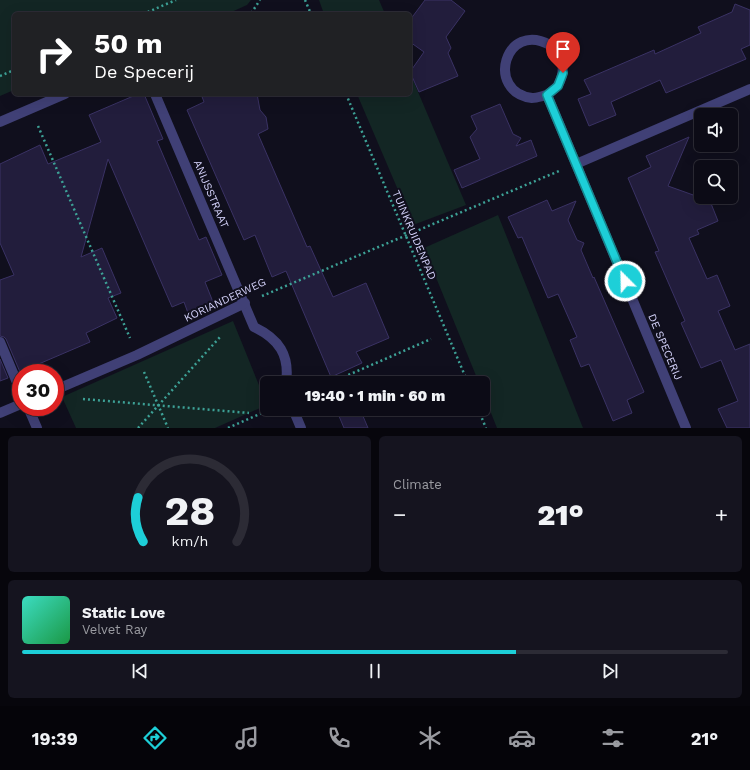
<!DOCTYPE html>
<html lang="en">
<head>
<meta charset="utf-8">
<style>
  :root { --surface:#0c0b16; --page:#15141f; --text:#f1f3f6; --muted:#9a9ba1; --line:#2c2b35; --accent:#1dcfd8 }
  body { margin:0; font-family:"Work Sans",sans-serif; background:var(--page); color:var(--text); height:100vh; display:flex; flex-direction:column; font-size:15px; white-space:nowrap }
  * { box-sizing:border-box; margin:0 }
  p { font-size:13px; color:var(--muted) }
  .icon { flex:none; width:22px; height:22px; fill:none; stroke:currentColor; stroke-width:2; stroke-linecap:round; stroke-linejoin:round }
  .map { position:relative; height:428px; overflow:hidden }
  .sheet { display:flex; flex-direction:column; gap:8px; padding:8px; background:#07060c; flex:1 }
  .sheet>* { flex:none }
  .hud { position:absolute; left:12px; top:12px; width:400px; height:84px; border-radius:6px; box-shadow:0 4px 16px #0002,0 0 0 1px var(--line); background:#202124; color:#fff; overflow:hidden }
  .buttons { position:absolute; left:694px; top:108px; display:grid; gap:8px }
  .buttons a { display:grid; place-items:center; width:44px; height:44px; border-radius:6px; background:var(--surface); box-shadow:0 4px 16px #0002,0 0 0 1px var(--line); font-size:20px }
  .speed { position:absolute; left:12px; top:364px; display:flex; gap:8px; font-size:20px; font-weight:700; text-align:center }
  .speed>* { display:grid; place-content:center; width:52px; height:52px; border-radius:50%; background:var(--surface); box-shadow:0 4px 16px #0002,0 0 0 1px var(--line); line-height:1 }
  .speed .limit { border:6px solid #d22; background:#fff; color:#111 }
  .pin { position:absolute; display:grid; place-items:center; width:34px; height:34px; color:#fff; margin:-41px -17px; border-radius:50% 50% 50% 0; rotate:-45deg; box-shadow:0 0 4px #0007 }
  .pin .icon { rotate:45deg }
  .me { position:absolute; width:44px; margin:-22px; rotate:337deg; stroke-linejoin:round; filter:drop-shadow(0 0 3px #0008) }
  .turn { display:flex; align-items:center; gap:14px; height:84px; padding:0 16px; font-size:18px }
  .turn .icon { width:52px; height:52px; stroke-width:2.5 }
  .turn b { display:block; font-size:28px; line-height:34px }
  .big { font-size:30px; font-weight:800; line-height:1.1 }
  .sheet .tile { flex:1; display:flex; flex-direction:column; justify-content:center; gap:6px; min-width:0; padding:0 14px; border-radius:6px; background:var(--page) }
  .sheet .dial { align-items:center; gap:0 }
  .dial svg { height:104px; overflow:visible; fill:none; stroke:var(--line); stroke-width:7; stroke-linecap:round; text-anchor:middle }
  .dial text { fill:var(--text); stroke:none }
  .song { display:flex; align-items:center; gap:12px }
  .cover { width:48px; height:48px; border-radius:6px; background:linear-gradient(135deg,hsl(170 70% 55%),hsl(140 70% 35%)) }
  .played { height:4px; border-radius:2px; background:linear-gradient(90deg,var(--accent) 70%,var(--line) 70%) }
  .keys { display:flex; justify-content:space-around; direction:ltr }
  .heat { display:flex; justify-content:space-between; align-items:center; font-size:22px; direction:ltr }
  .sheet .tiles { flex:1; display:grid; gap:8px; grid-template-columns:1fr 1fr }
  .tile:last-child { grid-column:span 2 }
  .trip { position:absolute; left:260px; top:376px; width:230px; height:40px; border-radius:6px; background:var(--surface); box-shadow:0 4px 16px #0002,0 0 0 1px var(--line); font-weight:800; line-height:40px; text-align:center }
  .dock { display:flex; height:64px; justify-content:space-around; align-items:center; background:#050409; color:var(--muted) }
  .dock .icon { width:28px; height:28px }
  .dock .on { color:var(--accent) }
  .dock b { font-size:18px; color:var(--text) }
  .map>svg:first-child { display:block }
  .green { fill:#132624 }
  .building { fill:#221d3c; stroke:#3a3264 }
  .lines { fill:none; stroke-linecap:round; stroke-linejoin:round }
  .path { stroke:#3da196; stroke-width:2.5; stroke-dasharray:2 3; stroke-linecap:butt }
  .minor { stroke:#404076; stroke-width:10 }
  .route-casing { stroke:#13878c; stroke-width:10 }
  .route { stroke:#1dcfd8; stroke-width:7 }
  .labels { text-anchor:middle; dominant-baseline:central; stroke-width:4; stroke-linejoin:round; paint-order:stroke }
  .street-label { font-size:11px; fill:#d3d1f9; stroke:#100f1d }
</style>
</head>
<body>
<div class="map">
<svg width="750" height="428" viewBox="0 0 750 428">
  <rect width="100%" height="100%" fill="#100f1d"/>
  <!-- green -->
  <g class="green">
    <path d="M0,0h251l-4,5 -20,9h-213v76l-14,6z"/>
    <path d="M319,0h60l6,14h-61z"/>
    <path d="M410,73l56,132 -53,20 -56,-131h53z"/>
    <path d="M498,215l85,213h-86l-14,-35v-10h-4l-55,-135z"/>
    <path d="M233,321l34,84 -52,23h-139l-14,-31z"/>
  </g>
  <!-- building -->
  <g class="building">
    <path d="M425,0h26l14,11 -19,26 5,11 -3,5 10,23 -39,16 -9,-20 14,-20 -14,-10v-22z"/>
    <path d="M735,4l15,6v35l-9,4 5,10 -80,34 -6,-13 -49,22 5,13 -27,11 -11,-27 13,-5 -7,-14 70,-30 1,4 46,-21 -3,-6 34,-15z"/>
    <path d="M138,94h6l19,45 -6,2 42,99 7,-3 16,38 -17,7 8,20 -25,11 -4,-11 -12,5 -64,-148 -27,98 21,-9 19,45 -13,5 9,20 -31,15 4,9 -70,30 -14,-33 -2,-2 -4,-1v-56l14,-5 -14,-32v-79l40,-19 8,19 53,-22 -12,-27z"/>
    <path d="M201,94h56l3,16 6,7 2,12 -10,5 49,113 3,-1 23,51 33,-14 23,55 -33,14 6,11 -31,14 -45,-106 -14,6 -17,-42 -11,5 -57,-130 17,-8z"/>
    <path d="M500,104l13,30 8,4 -5,8 15,-6 6,16 -75,32 -8,-18 26,-11 -10,-22 7,-8 -6,-13z"/>
    <path d="M689,137l-21,49 42,15 8,20 -21,9 2,4 -10,4 18,41 10,-4 13,31 -12,5 17,39 15,-6v84h-23l-9,-19 20,-8 -17,-41 -20,8 -20,-45 4,-2 -30,-69 4,-1 -31,-73 23,-11 -5,-11z"/>
    <path d="M547,200l5,11 24,-10 -8,19 9,20 7,3 -3,7 12,28 1,-1 50,115 -17,8 5,13 -19,8 -24,-57 -8,3 -11,-27 7,-3 -19,-43 -10,4 -26,-61 -4,1 -10,-21z"/>
    <path d="M0,359l8,19 -8,3z"/>
    <path d="M336,409h24l8,19h-24z"/>
  </g>
  <g class="lines">
    <!-- path -->
    <g class="path">
      <path d="M305,0l6,14"/>
      <path d="M143,14l33,-14"/>
      <path d="M246,14l6,-2 8,-12"/>
      <path d="M0,76l14,-6"/>
      <path d="M346,94l122,289"/>
      <path d="M38,126l92,212"/>
      <path d="M262,296l297,-125"/>
      <path d="M144,372l24,56"/>
      <path d="M330,383l101,-44"/>
      <path d="M83,399l166,14"/>
      <path d="M478,409l8,19"/>
      <path d="M138,428l82,-91"/>
      <path d="M228,428l43,-19"/>
    </g>
    <!-- minor -->
    <g class="minor">
      <path d="M155,94l99,233c25,12 36,28 32,56"/>
      <path d="M547,95c-5,1 -10,3 -15,3 -47,-6 -27,-78 18,-53 14,7 16,27 8,40 -2,4 -8,7 -11,10l29,69"/>
      <path d="M0,122l65,-28"/>
      <path d="M0,342l21,50"/>
      <path d="M55,390l82,-35 108,-52"/>
      <path d="M28,407l9,21"/>
      <path d="M293,409l8,19"/>
      <path d="M0,413l21,-9"/>
      <path d="M686,428l-110,-264 174,-75"/>
    </g>
  </g>
  <g class="lines">
    <!-- route casing -->
    <g class="route-casing">
      <path id="route" d="M563,73l-5,13 -11,9 78,186"/>
    </g>
    <!-- route -->
    <use href="#route" class="route"/>
  </g>
  <g class="labels">
    <!-- street labels -->
    <g class="street-label">
      <text transform="translate(211 194) rotate(67)">ANIJSSTRAAT</text>
      <text transform="translate(414 235) rotate(67)">TUINKRUIDENPAD</text>
      <text transform="translate(225 300) rotate(-25)">KORIANDERWEG</text>
      <text transform="translate(665 347) rotate(67)">DE SPECERIJ</text>
    </g>
  </g>
</svg>
<div class="buttons">
<a><svg class="icon" aria-label="sound" viewBox="0 0 24 24"><path d="M4 9h4l5-4v14l-5-4H4zM17 9q2 3 0 6"/></svg></a>
<a><svg class="icon" aria-label="search" viewBox="0 0 24 24"><circle cx="10" cy="10" r="6"/><path d="M15 15l6 6"/></svg></a>
</div>
<div class="speed"><div class="limit">30</div></div>
<div class="pin" style="left:563px;top:73px;background:#d93025"><svg class="icon" aria-label="arrive" viewBox="0 0 24 24"><path d="M6 21V4h12l-3 4 3 4H6"/></svg></div>
<svg class="me" style="left:625px;top:281px" viewBox="-20 -20 40 40"><circle r="17" fill="#1dcfd8" stroke="#fff" stroke-width="3"/><path d="M0-11L8 9 0 5-8 9z" fill="#fff"/></svg>
<div class="trip">19:40 · 1 min · 60 m</div>
<div class="hud">
<div class="turn"><svg class="icon" aria-label="right" viewBox="0 0 24 24"><path d="M7 20v-9h11M14 6l5 5-5 5"/></svg><div><b>50 m</b>De Specerij</div></div>
</div>
</div>
<section class="sheet">
<div class="tiles">
<div class="tile dial"><svg viewBox="0 0 100 80">
<path d="M14 69A42 42 0 1 1 86 69"/>
<path d="M14 69A42 42 0 0 1 10 35" stroke="#1dcfd8"/>
<text x="50" y="56" font-size="32" font-weight="700">28</text>
<text x="50" y="72" font-size="11">km/h</text>
</svg></div>
<div class="tile"><p>Climate</p>
<div class="heat"><a>−</a><b class="big">21°</b><a>+</a></div>
</div>
<div class="tile">
<div class="song"><i class="cover"></i><div><b>Static Love</b><p>Velvet Ray</p></div></div>
<div class="played"></div>
<div class="keys"><svg class="icon" aria-label="previous" viewBox="0 0 24 24"><path d="M18 5L8 12l10 7zM5 5v14"/></svg><svg class="icon" aria-label="pause" viewBox="0 0 24 24"><path d="M8 5v14M16 5v14"/></svg><svg class="icon" aria-label="next" viewBox="0 0 24 24"><path d="M6 5l10 7-10 7zM19 5v14"/></svg></div>
</div>
</div>
</section>
<nav class="dock">
<b>19:39</b>
<svg class="icon on" aria-label="directions" viewBox="0 0 24 24"><path d="M12 3l9 9-9 9-9-9zM9 14v-3h6M13 9l2 2-2 2"/></svg>
<svg class="icon" aria-label="music" viewBox="0 0 24 24"><path d="M9 18V5l10-2v13"/><circle cx="6" cy="18" r="3"/><circle cx="16" cy="16" r="3"/></svg>
<svg class="icon" aria-label="phone" viewBox="0 0 24 24"><path d="M5 4h4l2 5-3 2q2 4 5 5l2-3 5 2v4C11 20 4 13 5 4z"/></svg>
<svg class="icon" aria-label="climate" viewBox="0 0 24 24"><path d="M12 3v18M4 7l16 10M4 17L20 7"/></svg>
<svg class="icon" aria-label="car" viewBox="0 0 24 24"><path d="M5 17H2v-5l4-1 3-4h7l3 4 3 1v5h-3M9 17h6M6 11h13"/><circle cx="7" cy="17" r="2"/><circle cx="17" cy="17" r="2"/></svg>
<svg class="icon" aria-label="filters" viewBox="0 0 24 24"><path d="M4 7h16M4 17h16"/><circle cx="9" cy="7" r="2"/><circle cx="15" cy="17" r="2"/></svg>
<b>21°</b>
</nav>
</body>
</html>
